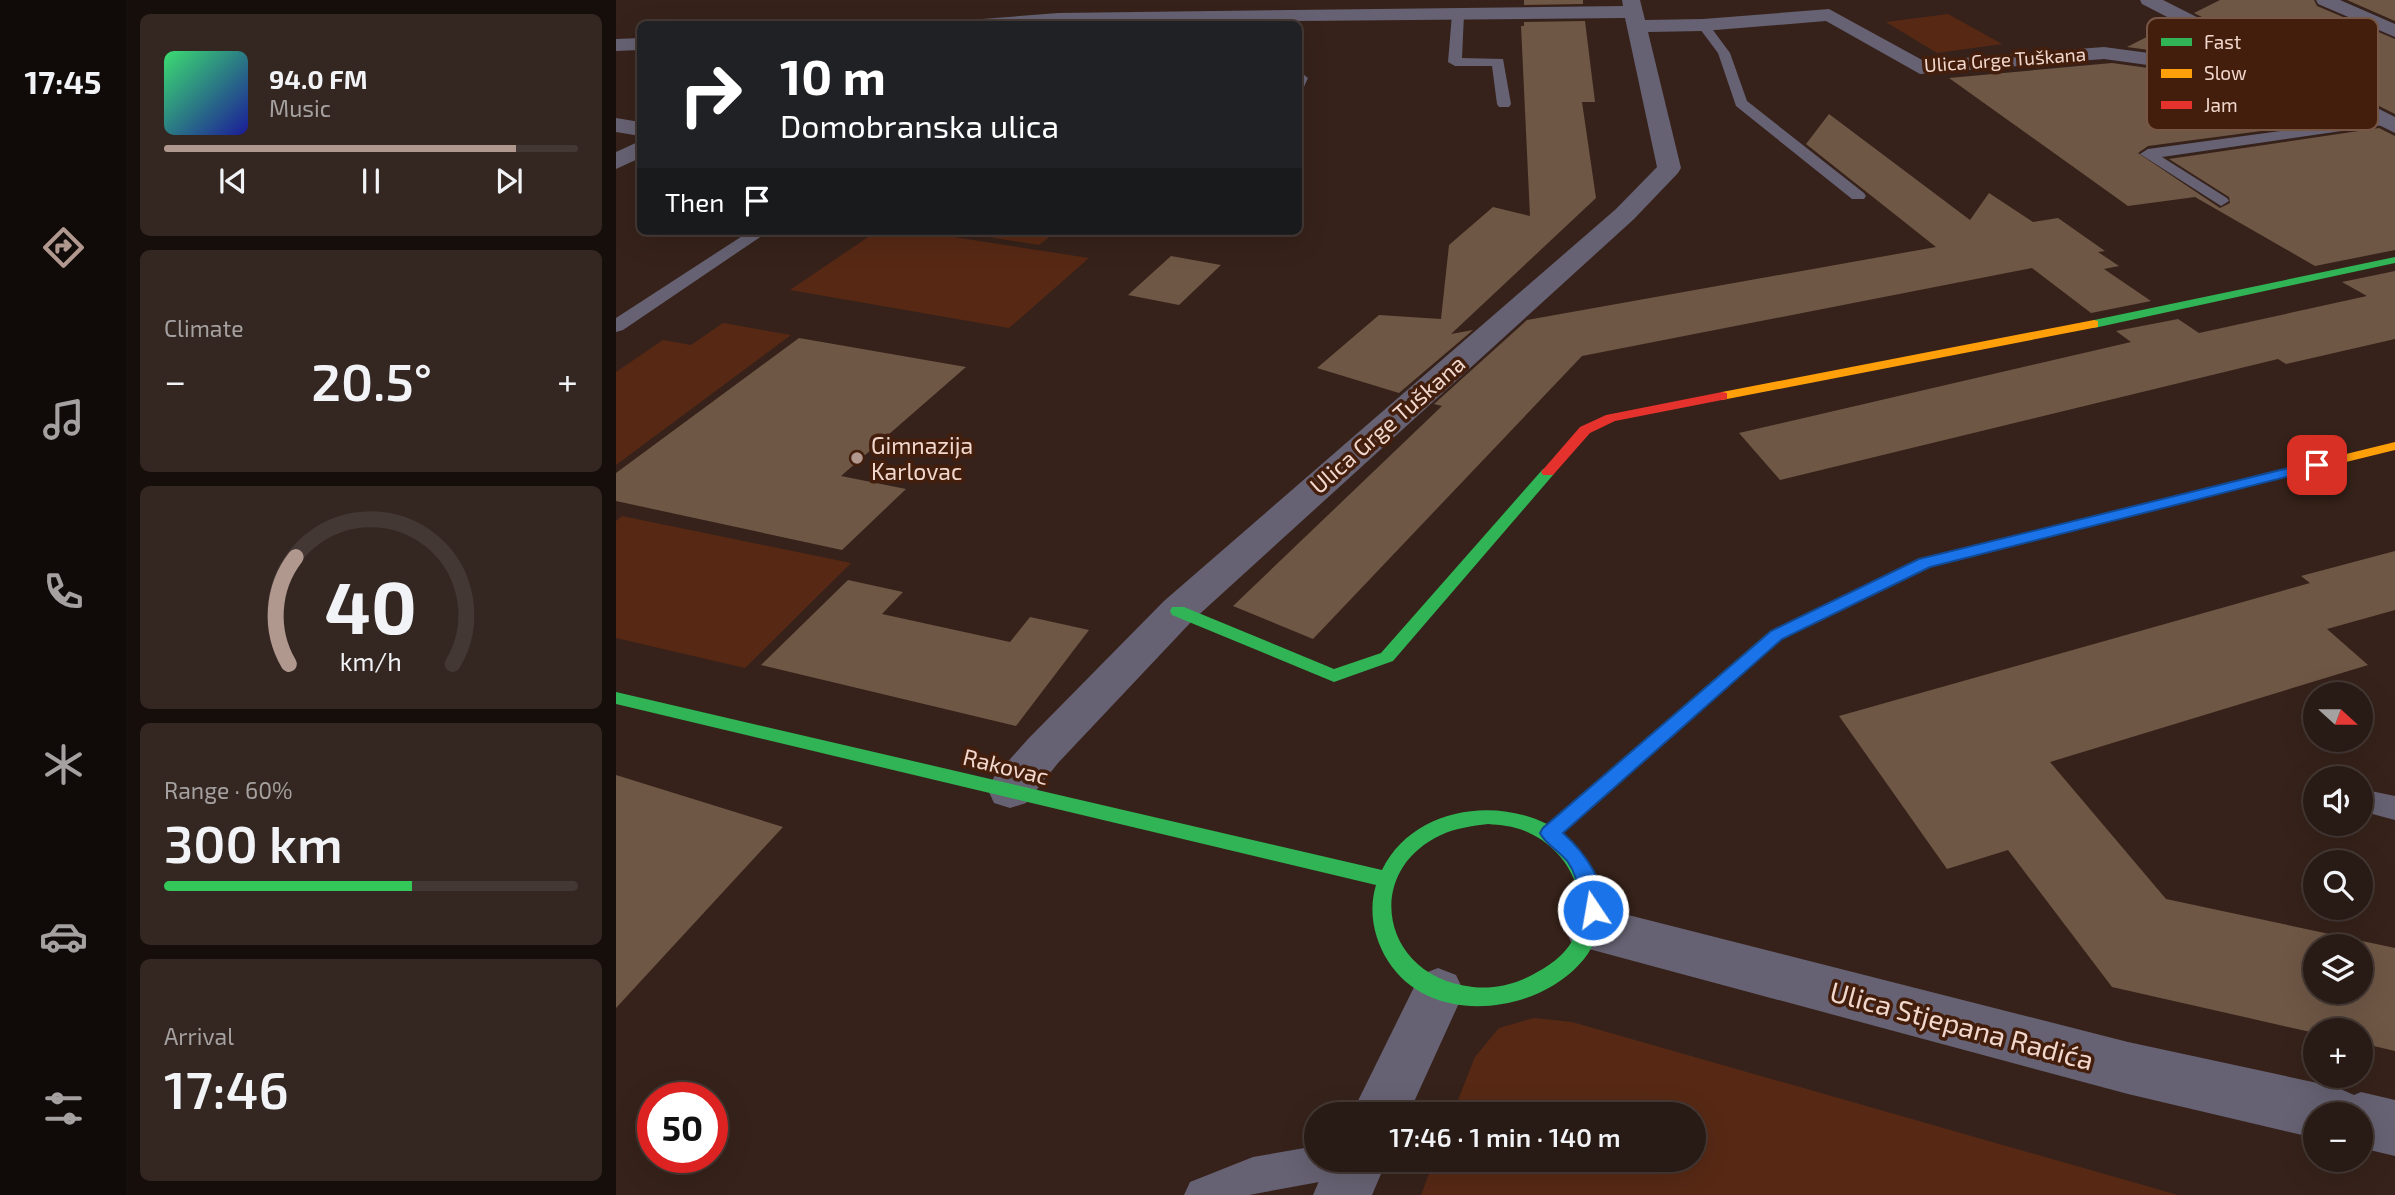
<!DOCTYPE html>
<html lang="en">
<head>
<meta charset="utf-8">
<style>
  :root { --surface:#281a14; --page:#342722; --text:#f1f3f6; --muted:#a5a1a0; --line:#443834; --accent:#b0988e }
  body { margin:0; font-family:"Exo 2",sans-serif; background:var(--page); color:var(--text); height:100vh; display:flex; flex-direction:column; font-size:26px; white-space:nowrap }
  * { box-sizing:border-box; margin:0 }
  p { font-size:23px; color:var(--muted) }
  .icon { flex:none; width:38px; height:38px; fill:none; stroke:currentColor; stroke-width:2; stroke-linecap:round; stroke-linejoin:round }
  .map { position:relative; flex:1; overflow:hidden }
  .panel { display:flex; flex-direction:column; gap:14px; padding:14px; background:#160e0b; width:490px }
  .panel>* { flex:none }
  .guide { position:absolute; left:21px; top:21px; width:665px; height:214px; border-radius:10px; box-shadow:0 7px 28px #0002,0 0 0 2px var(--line); background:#202124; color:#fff; overflow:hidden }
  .needle { width:46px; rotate:111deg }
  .controls { position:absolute; left:1687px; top:682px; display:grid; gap:14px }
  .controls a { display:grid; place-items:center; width:70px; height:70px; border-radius:50%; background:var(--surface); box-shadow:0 7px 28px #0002,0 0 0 2px var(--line); font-size:35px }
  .speed { position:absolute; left:21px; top:1082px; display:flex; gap:14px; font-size:35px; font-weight:700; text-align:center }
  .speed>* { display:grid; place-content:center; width:91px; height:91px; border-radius:50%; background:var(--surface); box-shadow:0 7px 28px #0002,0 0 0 2px var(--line); line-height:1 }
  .speed .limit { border:10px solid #d22; background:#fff; color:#111 }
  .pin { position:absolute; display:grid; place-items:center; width:60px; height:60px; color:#fff; margin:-30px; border-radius:14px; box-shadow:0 4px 10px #0006 }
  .me { position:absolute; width:77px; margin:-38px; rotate:348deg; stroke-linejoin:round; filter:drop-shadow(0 0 5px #0008) }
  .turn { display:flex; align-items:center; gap:24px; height:147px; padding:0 28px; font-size:32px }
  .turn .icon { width:91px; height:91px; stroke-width:2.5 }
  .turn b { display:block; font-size:49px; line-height:60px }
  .then { display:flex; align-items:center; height:66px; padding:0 28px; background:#0003; gap:14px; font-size:26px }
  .big { font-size:52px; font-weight:600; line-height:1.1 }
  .panel .widget { flex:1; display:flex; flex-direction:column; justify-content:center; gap:10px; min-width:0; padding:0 24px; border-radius:10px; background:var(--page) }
  .panel .dial { align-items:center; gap:0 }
  .dial svg { height:182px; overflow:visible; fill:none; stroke:var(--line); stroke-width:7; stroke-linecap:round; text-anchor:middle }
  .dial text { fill:var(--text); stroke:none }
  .song { display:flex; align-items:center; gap:21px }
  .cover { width:84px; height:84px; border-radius:10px; background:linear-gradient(135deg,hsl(140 70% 55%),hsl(240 70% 35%)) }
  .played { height:7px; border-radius:4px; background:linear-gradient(90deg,var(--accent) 85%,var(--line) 85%) }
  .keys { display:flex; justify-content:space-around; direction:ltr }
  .heat { display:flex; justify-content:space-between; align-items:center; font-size:38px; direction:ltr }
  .charge { height:10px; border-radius:5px; background:linear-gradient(90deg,#34c759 60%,var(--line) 0) }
  .trip { position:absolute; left:688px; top:1102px; width:402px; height:70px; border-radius:35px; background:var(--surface); box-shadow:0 7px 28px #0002,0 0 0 2px var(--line); font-weight:600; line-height:70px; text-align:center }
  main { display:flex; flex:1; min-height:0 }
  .tab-bar { display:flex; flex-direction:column; width:126px; justify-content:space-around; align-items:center; background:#100a08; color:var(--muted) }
  .tab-bar .icon { width:49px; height:49px }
  .tab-bar .active { color:var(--accent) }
  .tab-bar b { font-size:32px; color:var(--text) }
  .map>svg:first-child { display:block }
  .green { fill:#572915 }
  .building { fill:#6f5745; fill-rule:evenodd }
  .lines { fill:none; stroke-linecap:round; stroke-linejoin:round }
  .lane { fill:#666273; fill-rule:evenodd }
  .street { fill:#666273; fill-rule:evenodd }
  .fast { fill:#30b455; fill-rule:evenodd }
  .slow { fill:#ff9f0a; fill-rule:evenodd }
  .jam { fill:#e5322d; fill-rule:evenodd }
  .route { fill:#1a73e8; stroke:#114b97; stroke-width:2 }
  .poi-dot { fill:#b0988e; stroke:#431e0d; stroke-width:2.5 }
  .labels { text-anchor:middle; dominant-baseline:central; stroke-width:7; stroke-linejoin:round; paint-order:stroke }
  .far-street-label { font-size:19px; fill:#f1d7cc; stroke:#431e0d }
  .street-label { font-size:23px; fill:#f1d7cc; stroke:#431e0d }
  .poi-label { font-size:23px; fill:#f1d7cc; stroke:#431e0d; text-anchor:start }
  .near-street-label { font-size:28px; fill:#f1d7cc; stroke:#431e0d }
  .key { fill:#431e0d; stroke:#775646; stroke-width:2 }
  .key-label { font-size:19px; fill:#f1d7cc }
</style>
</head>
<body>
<main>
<nav class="tab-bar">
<b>17:45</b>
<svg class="icon active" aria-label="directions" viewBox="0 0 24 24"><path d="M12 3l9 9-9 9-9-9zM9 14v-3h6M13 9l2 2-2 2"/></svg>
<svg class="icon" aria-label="music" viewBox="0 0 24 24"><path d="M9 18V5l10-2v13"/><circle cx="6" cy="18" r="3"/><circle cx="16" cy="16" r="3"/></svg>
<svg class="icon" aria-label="phone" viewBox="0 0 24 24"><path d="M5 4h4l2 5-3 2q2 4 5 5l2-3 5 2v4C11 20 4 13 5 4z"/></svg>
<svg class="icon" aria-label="climate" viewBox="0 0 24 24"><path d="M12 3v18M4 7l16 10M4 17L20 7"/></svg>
<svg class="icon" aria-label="car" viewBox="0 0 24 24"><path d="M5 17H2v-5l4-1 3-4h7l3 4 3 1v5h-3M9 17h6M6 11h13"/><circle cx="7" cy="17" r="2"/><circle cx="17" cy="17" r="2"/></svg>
<svg class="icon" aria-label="filters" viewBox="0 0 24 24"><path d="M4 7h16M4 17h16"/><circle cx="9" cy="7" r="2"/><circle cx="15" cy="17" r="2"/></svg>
</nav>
<section class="panel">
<div class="widget">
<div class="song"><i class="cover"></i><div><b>94.0 FM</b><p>Music</p></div></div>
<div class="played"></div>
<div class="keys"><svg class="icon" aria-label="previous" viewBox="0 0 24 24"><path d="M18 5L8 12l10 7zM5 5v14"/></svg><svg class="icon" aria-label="pause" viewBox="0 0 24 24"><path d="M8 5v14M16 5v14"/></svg><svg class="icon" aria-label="next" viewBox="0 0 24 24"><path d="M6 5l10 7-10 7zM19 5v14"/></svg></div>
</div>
<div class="widget"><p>Climate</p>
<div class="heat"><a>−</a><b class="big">20.5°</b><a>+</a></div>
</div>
<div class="widget dial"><svg viewBox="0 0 100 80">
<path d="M14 69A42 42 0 1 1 86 69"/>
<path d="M14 69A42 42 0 0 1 17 22" stroke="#b0988e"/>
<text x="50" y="56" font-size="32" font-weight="700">40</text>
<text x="50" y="72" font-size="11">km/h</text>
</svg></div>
<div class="widget"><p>Range · 60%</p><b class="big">300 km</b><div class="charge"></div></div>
<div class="widget"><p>Arrival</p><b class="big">17:46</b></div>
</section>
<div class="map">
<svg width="1779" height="1195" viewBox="0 0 1779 1195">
  <rect width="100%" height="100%" fill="#36221a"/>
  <!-- green -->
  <g class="green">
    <path d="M1332,14l54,30 -65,9 -51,-31z"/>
    <path d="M261,231h38l174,27 -80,70 -219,-38z"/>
    <path d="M335,231h106l-18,14z"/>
    <path d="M107,323l68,12 -175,130v-93l47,-32 28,5z"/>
    <path d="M6,516l229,47 -106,105 -129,-30v-117z"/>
    <path d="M918,1018l38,4 606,173h-757l13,-35h260v-45h-242l23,-58 24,-29z"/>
  </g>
  <!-- building -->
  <g class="building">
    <path d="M908,0h59v4l-59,1z"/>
    <path d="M1604,0h94l3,6 78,33v75l-201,-101z"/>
    <path d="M1731,0h48v21z"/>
    <path d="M969,21l10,81h-13l14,96 -145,136 22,-4 -74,63 -82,-25 62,-53 62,4 8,-74 44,-38 37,9 -9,-190h3v-4z"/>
    <path d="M1558,23l79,41 -126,-17z"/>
    <path d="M1496,63l188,26 59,29 -211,28 -10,7 82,55 10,-5 -1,-6 -60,-38 210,-31 16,8v114l-80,16 -120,-69 -67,9 -179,-128z"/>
    <path d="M1213,114l141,106 19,-27 44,29 25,-4 47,33 -7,1 21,14 -15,3 47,32 -60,12 -59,-45 -450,88 -269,283 -80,-33 209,-200 -8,-2 93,-84 409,-73 -130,-103z"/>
    <path d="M555,256l50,9 -42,40 -51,-10z"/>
    <path d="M1779,271v68l-109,25 -8,-5 -498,121 -41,-47 392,-91 -15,-11 62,-12 21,14 168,-37 -25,-14z"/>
    <path d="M183,338l167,29 -125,109 65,13 -64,61 -226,-49v-28z"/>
    <path d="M1779,551v59l-68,19 41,36 -318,97 116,137 229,49v103l-34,-8v-12h-46v2l-203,-46 -104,-137 -61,19 -108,-153 471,-133 -9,-7zM1699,947h46v45h-46z"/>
    <path d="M232,580l55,12 -21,22 128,28 20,-25 59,13 -73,96 -255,-61z"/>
    <path d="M0,775l167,52 -167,181z"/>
  </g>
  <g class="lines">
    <!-- lane -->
    <g class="lane">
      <path d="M842,10l6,4 -2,44 41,1 8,45 -2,3h-10l-2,-3 -5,-38h-37l-7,-4 4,-48z"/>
      <path d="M1087,21l4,1 23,31 17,48 117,92 2,3 -2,3h-12l-116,-93 -18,-53 -21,-28z"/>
      <path d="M682,70l10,8 -5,11 -5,1z"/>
      <path d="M1769,117l7,4 -2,3 -228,33 65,41 2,3 -8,5 -81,-52 8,-5z"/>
      <path d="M134,231h19l-146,99 -7,2v-14z"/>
      <path d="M1745,789l34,7v24l-34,-9z"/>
      <path d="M700,1146v14h43l-5,13 -13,5 -92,17h-65l6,-13 63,-25z"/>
    </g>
    <!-- street -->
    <g class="street">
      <path d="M1006,0h18l5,20 58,-1 126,-10 95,52 180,-14 164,22 -126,-65 -2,-4h23l232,117v16l-94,-47 -197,-27 -184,15 -94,-53 -123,10 -55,1 33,136 -3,5 -44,46 -442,402 -134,142 -32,40 -16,5 -16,-5 -6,-13 6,-13 34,-38 136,-138 452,-392 41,-42 -32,-149 -658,6 2,-4 89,-7 565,-7z"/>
      <path d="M1700,0h24l55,24v13l-77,-33z"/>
      <path d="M24,38v12l-24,1v-12z"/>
      <path d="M0,118l24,4v14l-24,-4z"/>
      <path d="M24,141v17l-24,11v-17z"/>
      <path d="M973,905l539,137 208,45 18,8 7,-3 34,8v56l-34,-8v-33h-46v23l-187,-44 -539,-145 -18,-7 -7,-15 7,-15z"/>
      <path d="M822,968l18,7 8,17 -56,123h-57l69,-140z"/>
      <path d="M712,1160h59l-15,35h-59z"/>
    </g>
    <!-- fast -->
    <g class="fast">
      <path d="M1779,257v6l-301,65 -6,-4 6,-4z"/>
      <path d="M932,468l7,4 -2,3 -160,186 -59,21 -162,-67 -2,-4 2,-4h12l150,62 47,-16 162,-184z"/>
      <path d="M1653,473l5,1 2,3 -2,3 -344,87 -148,72 -220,195c13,11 20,23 28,38 60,109 -139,188 -202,89 -14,-22 -20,-50 -12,-76l-760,-181v-12l766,178c29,-60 109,-74 165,-46l223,-193 150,-72zM872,824c12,1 25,2 37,7 42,17 68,65 48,108 -8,17 -27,29 -43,37 -18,9 -38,13 -57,11 -91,-9 -112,-115 -32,-152 15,-7 31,-9 47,-11z"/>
    </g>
    <!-- slow -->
    <g class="slow">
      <path d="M1478,320l4,1v6l-376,73 -6,-4 6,-4z"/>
      <path d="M1779,442v8l-126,31 -7,-4 2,-3z"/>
    </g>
    <!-- jam -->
    <path class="jam" d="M1106,392l5,1v6l-112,22 -25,12 -37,42h-10l-2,-3 39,-45 26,-12z"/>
  </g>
  <!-- route -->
  <path class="route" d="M1701,461l7,4 -2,3 -392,99 -148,72 -219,194c19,17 50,56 37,83l-7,3 -7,-3c-9,-18 -5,-35 -18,-54 -8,-11 -22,-17 -28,-29l3,-5 228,-197 148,-72z"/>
  <!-- markers -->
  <circle class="poi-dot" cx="241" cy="458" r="7"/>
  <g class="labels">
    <!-- far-street labels -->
    <g class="far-street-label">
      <text transform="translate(1389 59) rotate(-4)">Ulica Grge Tuškana</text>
    </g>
    <!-- street labels -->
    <g class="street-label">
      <text transform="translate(771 424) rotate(-41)">Ulica Grge Tuškana</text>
      <text transform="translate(390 766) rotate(14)">Rakovac</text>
    </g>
    <!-- poi labels -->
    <g class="poi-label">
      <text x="255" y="445">Gimnazija<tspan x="255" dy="26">Karlovac</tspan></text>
    </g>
    <!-- near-street labels -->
    <g class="near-street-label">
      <text transform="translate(1346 1025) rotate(15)">Ulica Stjepana Radića</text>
    </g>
  </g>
  <!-- legend -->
  <rect x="1531" y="18" width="231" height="112" rx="10" class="key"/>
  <rect x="1545" y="38" width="31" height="8" fill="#30b455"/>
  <rect x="1545" y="69" width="31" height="9" fill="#ff9f0a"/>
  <rect x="1545" y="101" width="31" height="8" fill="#e5322d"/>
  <g class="key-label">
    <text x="1588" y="49">Fast</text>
    <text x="1588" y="80">Slow</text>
    <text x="1588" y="112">Jam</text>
  </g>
</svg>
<div class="controls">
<a><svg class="needle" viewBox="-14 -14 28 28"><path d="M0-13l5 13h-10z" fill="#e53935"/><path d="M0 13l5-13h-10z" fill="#a5a1a0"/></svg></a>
<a><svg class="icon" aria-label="sound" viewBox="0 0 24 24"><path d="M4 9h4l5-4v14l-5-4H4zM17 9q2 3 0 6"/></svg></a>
<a><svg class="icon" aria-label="search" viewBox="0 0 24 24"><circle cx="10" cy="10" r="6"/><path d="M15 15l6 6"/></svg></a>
<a><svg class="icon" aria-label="layers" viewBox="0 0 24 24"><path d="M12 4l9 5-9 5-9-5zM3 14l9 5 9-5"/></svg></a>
<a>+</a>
<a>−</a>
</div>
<div class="speed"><div class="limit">50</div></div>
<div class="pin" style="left:1701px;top:465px;background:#d93025"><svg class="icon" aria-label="arrive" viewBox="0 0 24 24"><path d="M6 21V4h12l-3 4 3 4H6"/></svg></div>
<svg class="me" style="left:977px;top:910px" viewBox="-20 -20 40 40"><circle r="17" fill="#1a73e8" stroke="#fff" stroke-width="3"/><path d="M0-11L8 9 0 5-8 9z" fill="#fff"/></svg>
<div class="trip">17:46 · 1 min · 140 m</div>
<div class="guide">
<div class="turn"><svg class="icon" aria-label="right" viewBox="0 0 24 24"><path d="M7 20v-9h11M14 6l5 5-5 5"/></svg><div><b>10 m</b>Domobranska ulica</div></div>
<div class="then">Then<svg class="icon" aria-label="arrive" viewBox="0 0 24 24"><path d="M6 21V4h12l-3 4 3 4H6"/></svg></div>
</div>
</div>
</main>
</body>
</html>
